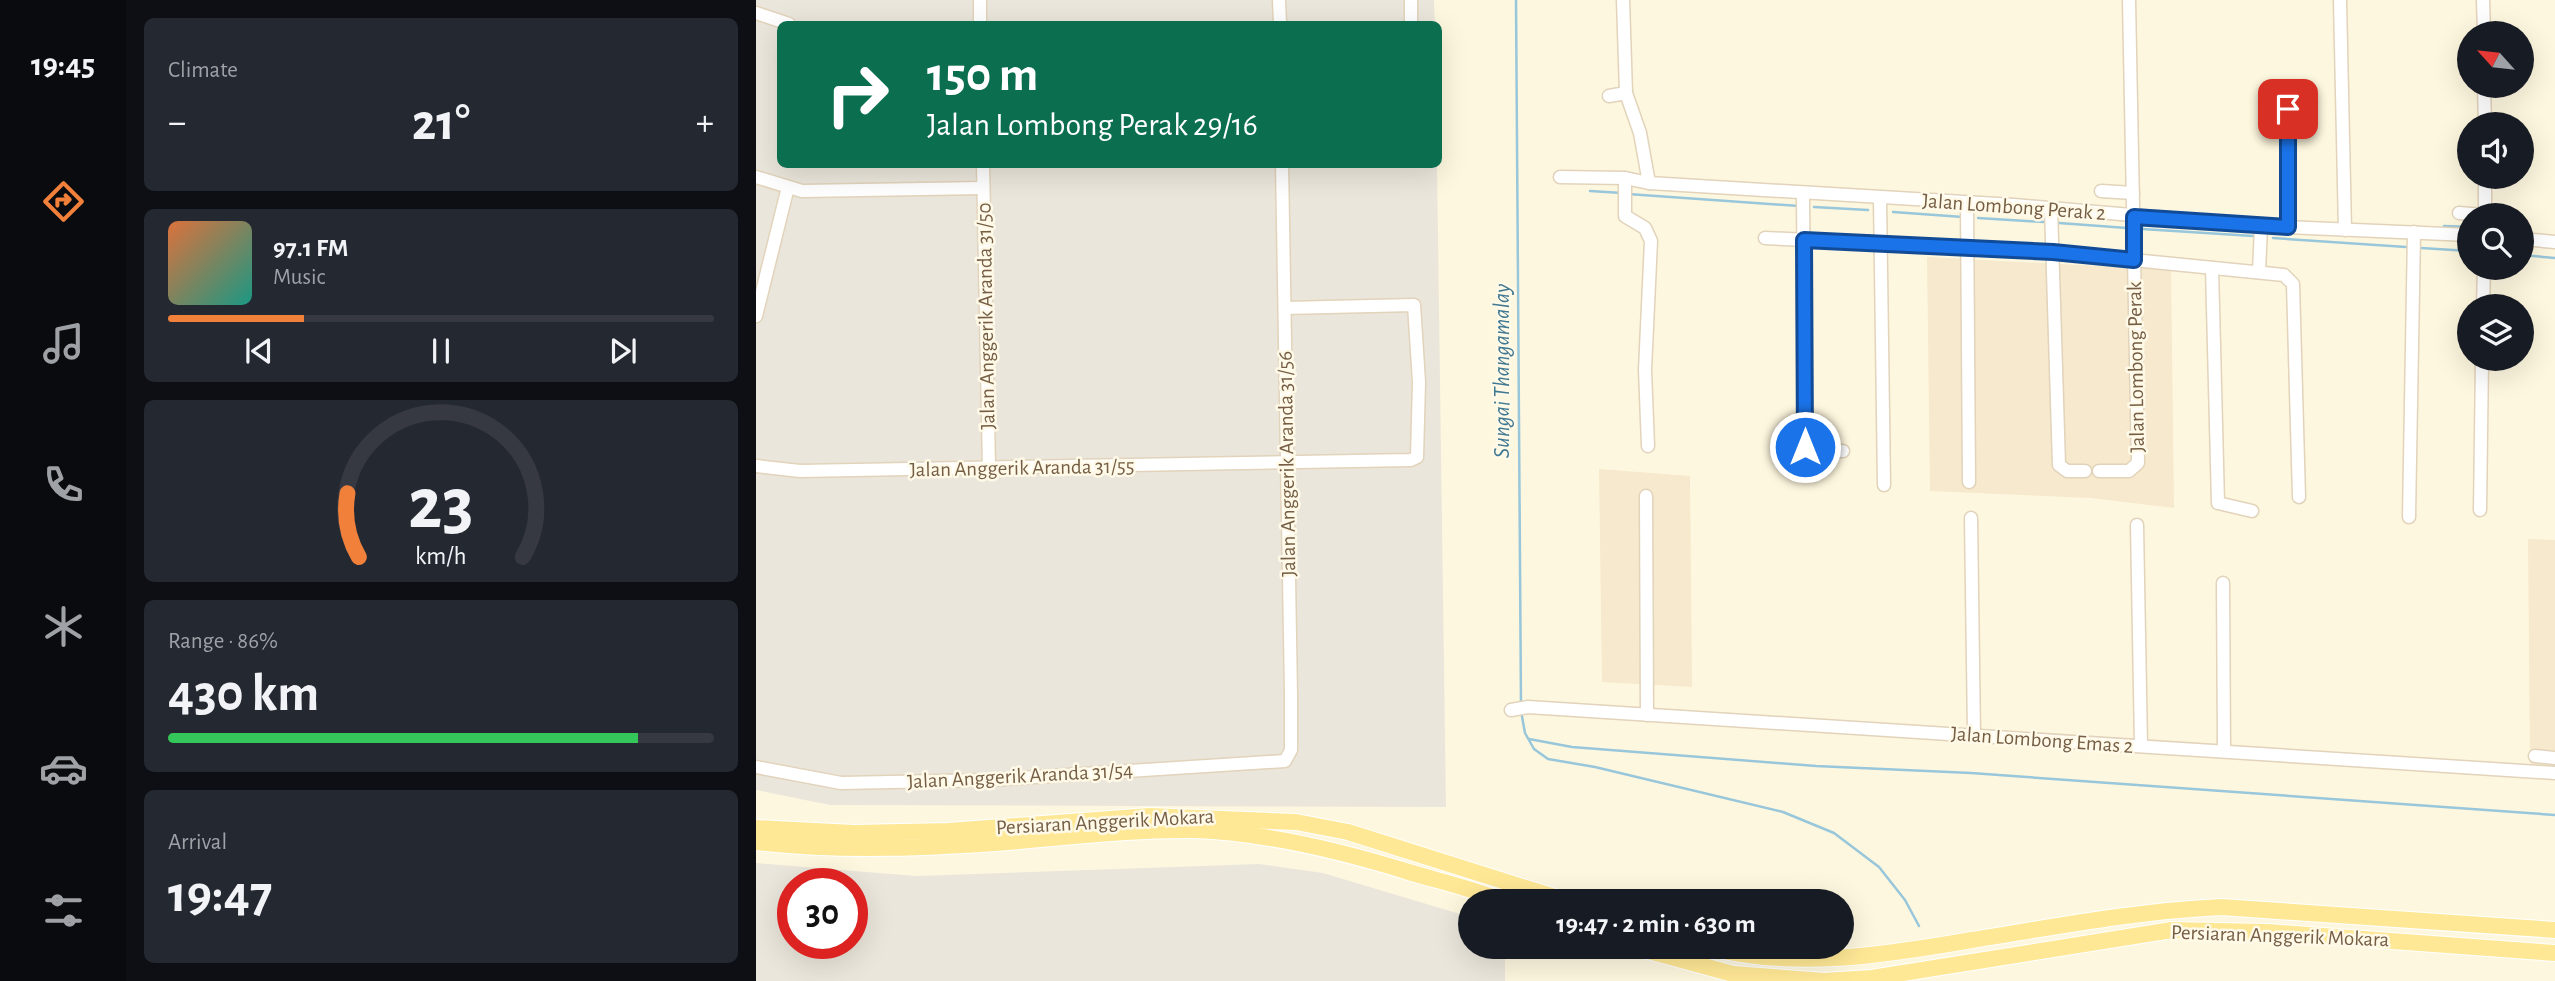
<!DOCTYPE html>
<html lang="en">
<head>
<meta charset="utf-8">
<style>
  :root { --surface:#171b24; --page:#242831; --text:#f1f3f6; --muted:#9ea1a6; --line:#363941; --accent:#f1803b }
  body { margin:0; font-family:"Alegreya Sans",sans-serif; background:var(--page); color:var(--text); height:100vh; display:flex; flex-direction:column; font-size:26px; white-space:nowrap }
  * { box-sizing:border-box; margin:0 }
  p { font-size:23px; color:var(--muted) }
  .icon { flex:none; width:38px; height:38px; fill:none; stroke:currentColor; stroke-width:2; stroke-linecap:round; stroke-linejoin:round }
  .map { position:relative; flex:1; overflow:hidden }
  .sheet { display:flex; flex-direction:column; gap:18px; padding:18px; background:#0d0f14; width:630px }
  .sheet>* { flex:none }
  .guide { position:absolute; left:21px; top:21px; width:665px; height:147px; border-radius:10px; box-shadow:0 7px 28px #0002; background:#0b6e4f; color:#fff; overflow:hidden }
  .needle { width:46px; rotate:297deg }
  .buttons { position:absolute; left:1701px; top:21px; display:grid; gap:14px }
  .buttons a { display:grid; place-items:center; width:77px; height:77px; border-radius:50%; background:var(--surface); box-shadow:0 7px 28px #0002; font-size:35px }
  .speed { position:absolute; left:21px; top:868px; display:flex; gap:14px; font-size:35px; font-weight:700; text-align:center }
  .speed>* { display:grid; place-content:center; width:91px; height:91px; border-radius:50%; background:var(--surface); box-shadow:0 7px 28px #0002; line-height:1 }
  .speed .limit { border:10px solid #d22; background:#fff; color:#111 }
  .pin { position:absolute; display:grid; place-items:center; width:60px; height:60px; color:#fff; margin:-30px; border-radius:14px; box-shadow:0 4px 10px #0006 }
  .me { position:absolute; width:77px; margin:-38px; rotate:0deg; stroke-linejoin:round; filter:drop-shadow(0 0 5px #0008) }
  .turn { display:flex; align-items:center; gap:24px; height:147px; padding:0 35px; font-size:32px }
  .turn .icon { width:91px; height:91px; stroke-width:2.5 }
  .turn b { display:block; font-size:49px; line-height:60px }
  .big { font-size:52px; font-weight:700; line-height:1.1 }
  .sheet .widget { flex:1; display:flex; flex-direction:column; justify-content:center; gap:10px; min-width:0; padding:0 24px; border-radius:10px; background:var(--page) }
  .sheet .dial { align-items:center; gap:0 }
  .dial svg { height:182px; overflow:visible; fill:none; stroke:var(--line); stroke-width:7; stroke-linecap:round; text-anchor:middle }
  .dial text { fill:var(--text); stroke:none }
  .song { display:flex; align-items:center; gap:21px }
  .cover { width:84px; height:84px; border-radius:10px; background:linear-gradient(135deg,hsl(20 70% 55%),hsl(170 70% 35%)) }
  .played { height:7px; border-radius:4px; background:linear-gradient(90deg,var(--accent) 25%,var(--line) 25%) }
  .keys { display:flex; justify-content:space-around; direction:ltr }
  .heat { display:flex; justify-content:space-between; align-items:center; font-size:38px; direction:ltr }
  .charge { height:10px; border-radius:5px; background:linear-gradient(90deg,#34c759 86%,var(--line) 0) }
  .trip { position:absolute; left:702px; top:889px; width:396px; height:70px; border-radius:35px; background:var(--surface); box-shadow:0 7px 28px #0002; font-weight:700; line-height:70px; text-align:center }
  main { display:flex; flex:1; min-height:0 }
  .menu { display:flex; flex-direction:column; width:126px; justify-content:space-around; align-items:center; background:#090b0e; color:var(--muted) }
  .menu .icon { width:49px; height:49px }
  .menu .active { color:var(--accent) }
  .menu b { font-size:32px; color:var(--text) }
  .map>svg:first-child { display:block }
  .residential { fill:#f6e9cd }
  .industrial { fill:#ebe6db; fill-rule:evenodd }
  .lines { fill:none; stroke-linecap:round; stroke-linejoin:round }
  .stream { stroke:#98c6da; stroke-width:2.5 }
  .minor-casing { stroke:#e2d3bb; stroke-width:15 }
  .major-casing { stroke:#fff; stroke-width:18 }
  .minor { stroke:#fff; stroke-width:12 }
  .major { stroke:#ffe895; stroke-width:16 }
  .route-casing { stroke:#114b97; stroke-width:18 }
  .route { stroke:#1a73e8; stroke-width:12 }
  .labels { text-anchor:middle; dominant-baseline:central; stroke-width:5; stroke-linejoin:round; paint-order:stroke }
  .street-label { font-size:21px; fill:#755e45; stroke:#fff9e7 }
  .water-label { font-size:23px; font-style:italic; fill:#407892; stroke:#fff9e7 }
</style>
</head>
<body>
<main>
<nav class="menu">
<b>19:45</b>
<svg class="icon active" aria-label="directions" viewBox="0 0 24 24"><path d="M12 3l9 9-9 9-9-9zM9 14v-3h6M13 9l2 2-2 2"/></svg>
<svg class="icon" aria-label="music" viewBox="0 0 24 24"><path d="M9 18V5l10-2v13"/><circle cx="6" cy="18" r="3"/><circle cx="16" cy="16" r="3"/></svg>
<svg class="icon" aria-label="phone" viewBox="0 0 24 24"><path d="M5 4h4l2 5-3 2q2 4 5 5l2-3 5 2v4C11 20 4 13 5 4z"/></svg>
<svg class="icon" aria-label="climate" viewBox="0 0 24 24"><path d="M12 3v18M4 7l16 10M4 17L20 7"/></svg>
<svg class="icon" aria-label="car" viewBox="0 0 24 24"><path d="M5 17H2v-5l4-1 3-4h7l3 4 3 1v5h-3M9 17h6M6 11h13"/><circle cx="7" cy="17" r="2"/><circle cx="17" cy="17" r="2"/></svg>
<svg class="icon" aria-label="filters" viewBox="0 0 24 24"><path d="M4 7h16M4 17h16"/><circle cx="9" cy="7" r="2"/><circle cx="15" cy="17" r="2"/></svg>
</nav>
<section class="sheet">
<div class="widget"><p>Climate</p>
<div class="heat"><a>−</a><b class="big">21°</b><a>+</a></div>
</div>
<div class="widget">
<div class="song"><i class="cover"></i><div><b>97.1 FM</b><p>Music</p></div></div>
<div class="played"></div>
<div class="keys"><svg class="icon" aria-label="previous" viewBox="0 0 24 24"><path d="M18 5L8 12l10 7zM5 5v14"/></svg><svg class="icon" aria-label="pause" viewBox="0 0 24 24"><path d="M8 5v14M16 5v14"/></svg><svg class="icon" aria-label="next" viewBox="0 0 24 24"><path d="M6 5l10 7-10 7zM19 5v14"/></svg></div>
</div>
<div class="widget dial"><svg viewBox="0 0 100 80">
<path d="M14 69A42 42 0 1 1 86 69"/>
<path d="M14 69A42 42 0 0 1 9 41" stroke="#f1803b"/>
<text x="50" y="56" font-size="32" font-weight="700">23</text>
<text x="50" y="72" font-size="11">km/h</text>
</svg></div>
<div class="widget"><p>Range · 86%</p><b class="big">430 km</b><div class="charge"></div></div>
<div class="widget"><p>Arrival</p><b class="big">19:47</b></div>
</section>
<div class="map">
<svg width="1799" height="981" viewBox="0 0 1799 981">
  <rect width="100%" height="100%" fill="#fef7df"/>
  <!-- residential -->
  <g class="residential">
    <path d="M1171,257l244,13 3,238 -83,-10 -161,-7z"/>
    <path d="M843,469l91,7 2,211 -90,-5z"/>
    <path d="M1772,539l27,1v226l-25,-2z"/>
  </g>
  <!-- industrial -->
  <g class="industrial">
    <path d="M0,0h678l1,24h-655v140l657,1 9,642 -616,-2 -74,-15z"/>
    <path d="M0,863l160,13 343,-12 64,9 147,44v30h35v34h-749zM37,884h59v59h-59z"/>
  </g>
  <g class="lines">
    <!-- stream -->
    <g class="stream">
      <path d="M760,0l5,705"/>
      <path d="M834,191l32,2"/>
      <path d="M872,194l171,12"/>
      <path d="M1058,207l54,3"/>
      <path d="M1137,212l70,5"/>
      <path d="M1222,218l66,4"/>
      <path d="M1303,223l68,5"/>
      <path d="M1688,226l25,1"/>
      <path d="M1386,229l111,7"/>
      <path d="M1766,232h1"/>
      <path d="M1517,238l133,9"/>
      <path d="M1665,248l48,3"/>
      <path d="M1766,255l33,3"/>
      <path d="M765,711l4,22 9,16 14,10 47,8 188,45 51,21 45,34 26,33 14,26"/>
      <path d="M773,739l43,8 244,19 155,7 584,42"/>
    </g>
    <!-- minor casing -->
    <g class="minor-casing">
      <g id="minor">
        <path d="M224,0v24"/>
        <path d="M523,0l1,24"/>
        <path d="M655,0v24"/>
        <path d="M867,0l3,93"/>
        <path d="M1584,0l5,230"/>
        <path d="M1727,0l1,33"/>
        <path d="M0,13l33,11"/>
        <path d="M1728,86l1,38"/>
        <path d="M853,96l17,-3 14,40 9,50"/>
        <path d="M1532,109v118"/>
        <path d="M227,164l6,304"/>
        <path d="M0,177l46,14 181,-3"/>
        <path d="M804,177l65,1 24,5 365,22 247,21 208,9"/>
        <path d="M1729,177v38"/>
        <path d="M869,178v38l20,12 6,13 -6,129 3,76"/>
        <path d="M1345,191l32,2"/>
        <path d="M1047,194l2,253 5,5 33,-1"/>
        <path d="M1124,198l4,287"/>
        <path d="M1211,203l2,279"/>
        <path d="M1295,208l8,257 8,6h18"/>
        <path d="M1703,213l25,2"/>
        <path d="M1009,238l288,14 231,23 9,9 6,213"/>
        <path d="M1766,239l33,3"/>
        <path d="M1456,268l6,235 34,8"/>
        <path d="M1503,272l2,-46"/>
        <path d="M1727,306l1,-38"/>
        <path d="M0,316l32,-129"/>
        <path d="M0,466l44,5 611,-11 6,-3 2,-75 -5,-77 -129,3"/>
        <path d="M1343,471h30l9,-8 -9,-463"/>
        <path d="M890,496l1,219"/>
        <path d="M1724,510l2,-151"/>
        <path d="M1653,517l5,-285"/>
        <path d="M1215,518l3,217"/>
        <path d="M1381,525l4,221"/>
        <path d="M1467,583l1,168"/>
        <path d="M755,710l17,-3 1027,66"/>
        <path d="M1779,756l20,2"/>
        <path d="M0,767l85,16 149,-3 295,-19 6,-11v-55l-9,-531"/>
      </g>
    </g>
    <!-- major casing -->
    <g class="major-casing">
      <g id="major">
        <path d="M0,828l98,5 94,-2 202,-15 146,6 52,10 219,69"/>
        <path d="M0,842c87,10 177,6 264,-1 58,-5 116,-12 175,-11 74,3 147,21 217,43 31,9 61,16 91,28"/>
        <path d="M878,947l99,27 91,7 48,-3 300,-48 96,2 287,21"/>
        <path d="M951,947c87,23 178,8 265,-7 82,-13 165,-29 249,-33l334,23"/>
      </g>
    </g>
    <!-- minor -->
    <use href="#minor" class="minor"/>
    <!-- major -->
    <use href="#major" class="major"/>
  </g>
  <g class="lines">
    <!-- route casing -->
    <g class="route-casing">
      <path id="route" d="M1049,447l-1,-207 249,12 81,8v-43l154,10v-118"/>
    </g>
    <!-- route -->
    <use href="#route" class="route"/>
  </g>
  <g class="labels">
    <!-- street labels -->
    <g class="street-label">
      <text transform="translate(1258 207) rotate(4)">Jalan Lombong Perak 2</text>
      <text transform="translate(230 316) rotate(-91)">Jalan Anggerik Aranda 31/50</text>
      <text transform="translate(1380 367) rotate(-91)">Jalan Lombong Perak</text>
      <text transform="translate(531 464) rotate(-91)">Jalan Anggerik Aranda 31/56</text>
      <text transform="translate(266 468) rotate(-1)">Jalan Anggerik Aranda 31/55</text>
      <text transform="translate(1286 740) rotate(4)">Jalan Lombong Emas 2</text>
      <text transform="translate(264 776) rotate(-3)">Jalan Anggerik Aranda 31/54</text>
      <text transform="translate(349 822) rotate(-3)">Persiaran Anggerik Mokara</text>
      <text transform="translate(1524 936) rotate(2)">Persiaran Anggerik Mokara</text>
    </g>
    <!-- water labels -->
    <g class="water-label">
      <text transform="translate(746 371) rotate(-90)">Sungai Thangamalay</text>
    </g>
  </g>
</svg>
<div class="buttons">
<a><svg class="needle" viewBox="-14 -14 28 28"><path d="M0-13l5 13h-10z" fill="#e53935"/><path d="M0 13l5-13h-10z" fill="#9ea1a6"/></svg></a>
<a><svg class="icon" aria-label="sound" viewBox="0 0 24 24"><path d="M4 9h4l5-4v14l-5-4H4zM17 9q2 3 0 6"/></svg></a>
<a><svg class="icon" aria-label="search" viewBox="0 0 24 24"><circle cx="10" cy="10" r="6"/><path d="M15 15l6 6"/></svg></a>
<a><svg class="icon" aria-label="layers" viewBox="0 0 24 24"><path d="M12 4l9 5-9 5-9-5zM3 14l9 5 9-5"/></svg></a>
</div>
<div class="speed"><div class="limit">30</div></div>
<div class="pin" style="left:1532px;top:109px;background:#d93025"><svg class="icon" aria-label="arrive" viewBox="0 0 24 24"><path d="M6 21V4h12l-3 4 3 4H6"/></svg></div>
<svg class="me" style="left:1049px;top:447px" viewBox="-20 -20 40 40"><circle r="17" fill="#1a73e8" stroke="#fff" stroke-width="3"/><path d="M0-11L8 9 0 5-8 9z" fill="#fff"/></svg>
<div class="trip">19:47 · 2 min · 630 m</div>
<div class="guide">
<div class="turn"><svg class="icon" aria-label="right" viewBox="0 0 24 24"><path d="M7 20v-9h11M14 6l5 5-5 5"/></svg><div><b>150 m</b>Jalan Lombong Perak 29/16</div></div>
</div>
</div>
</main>
</body>
</html>
